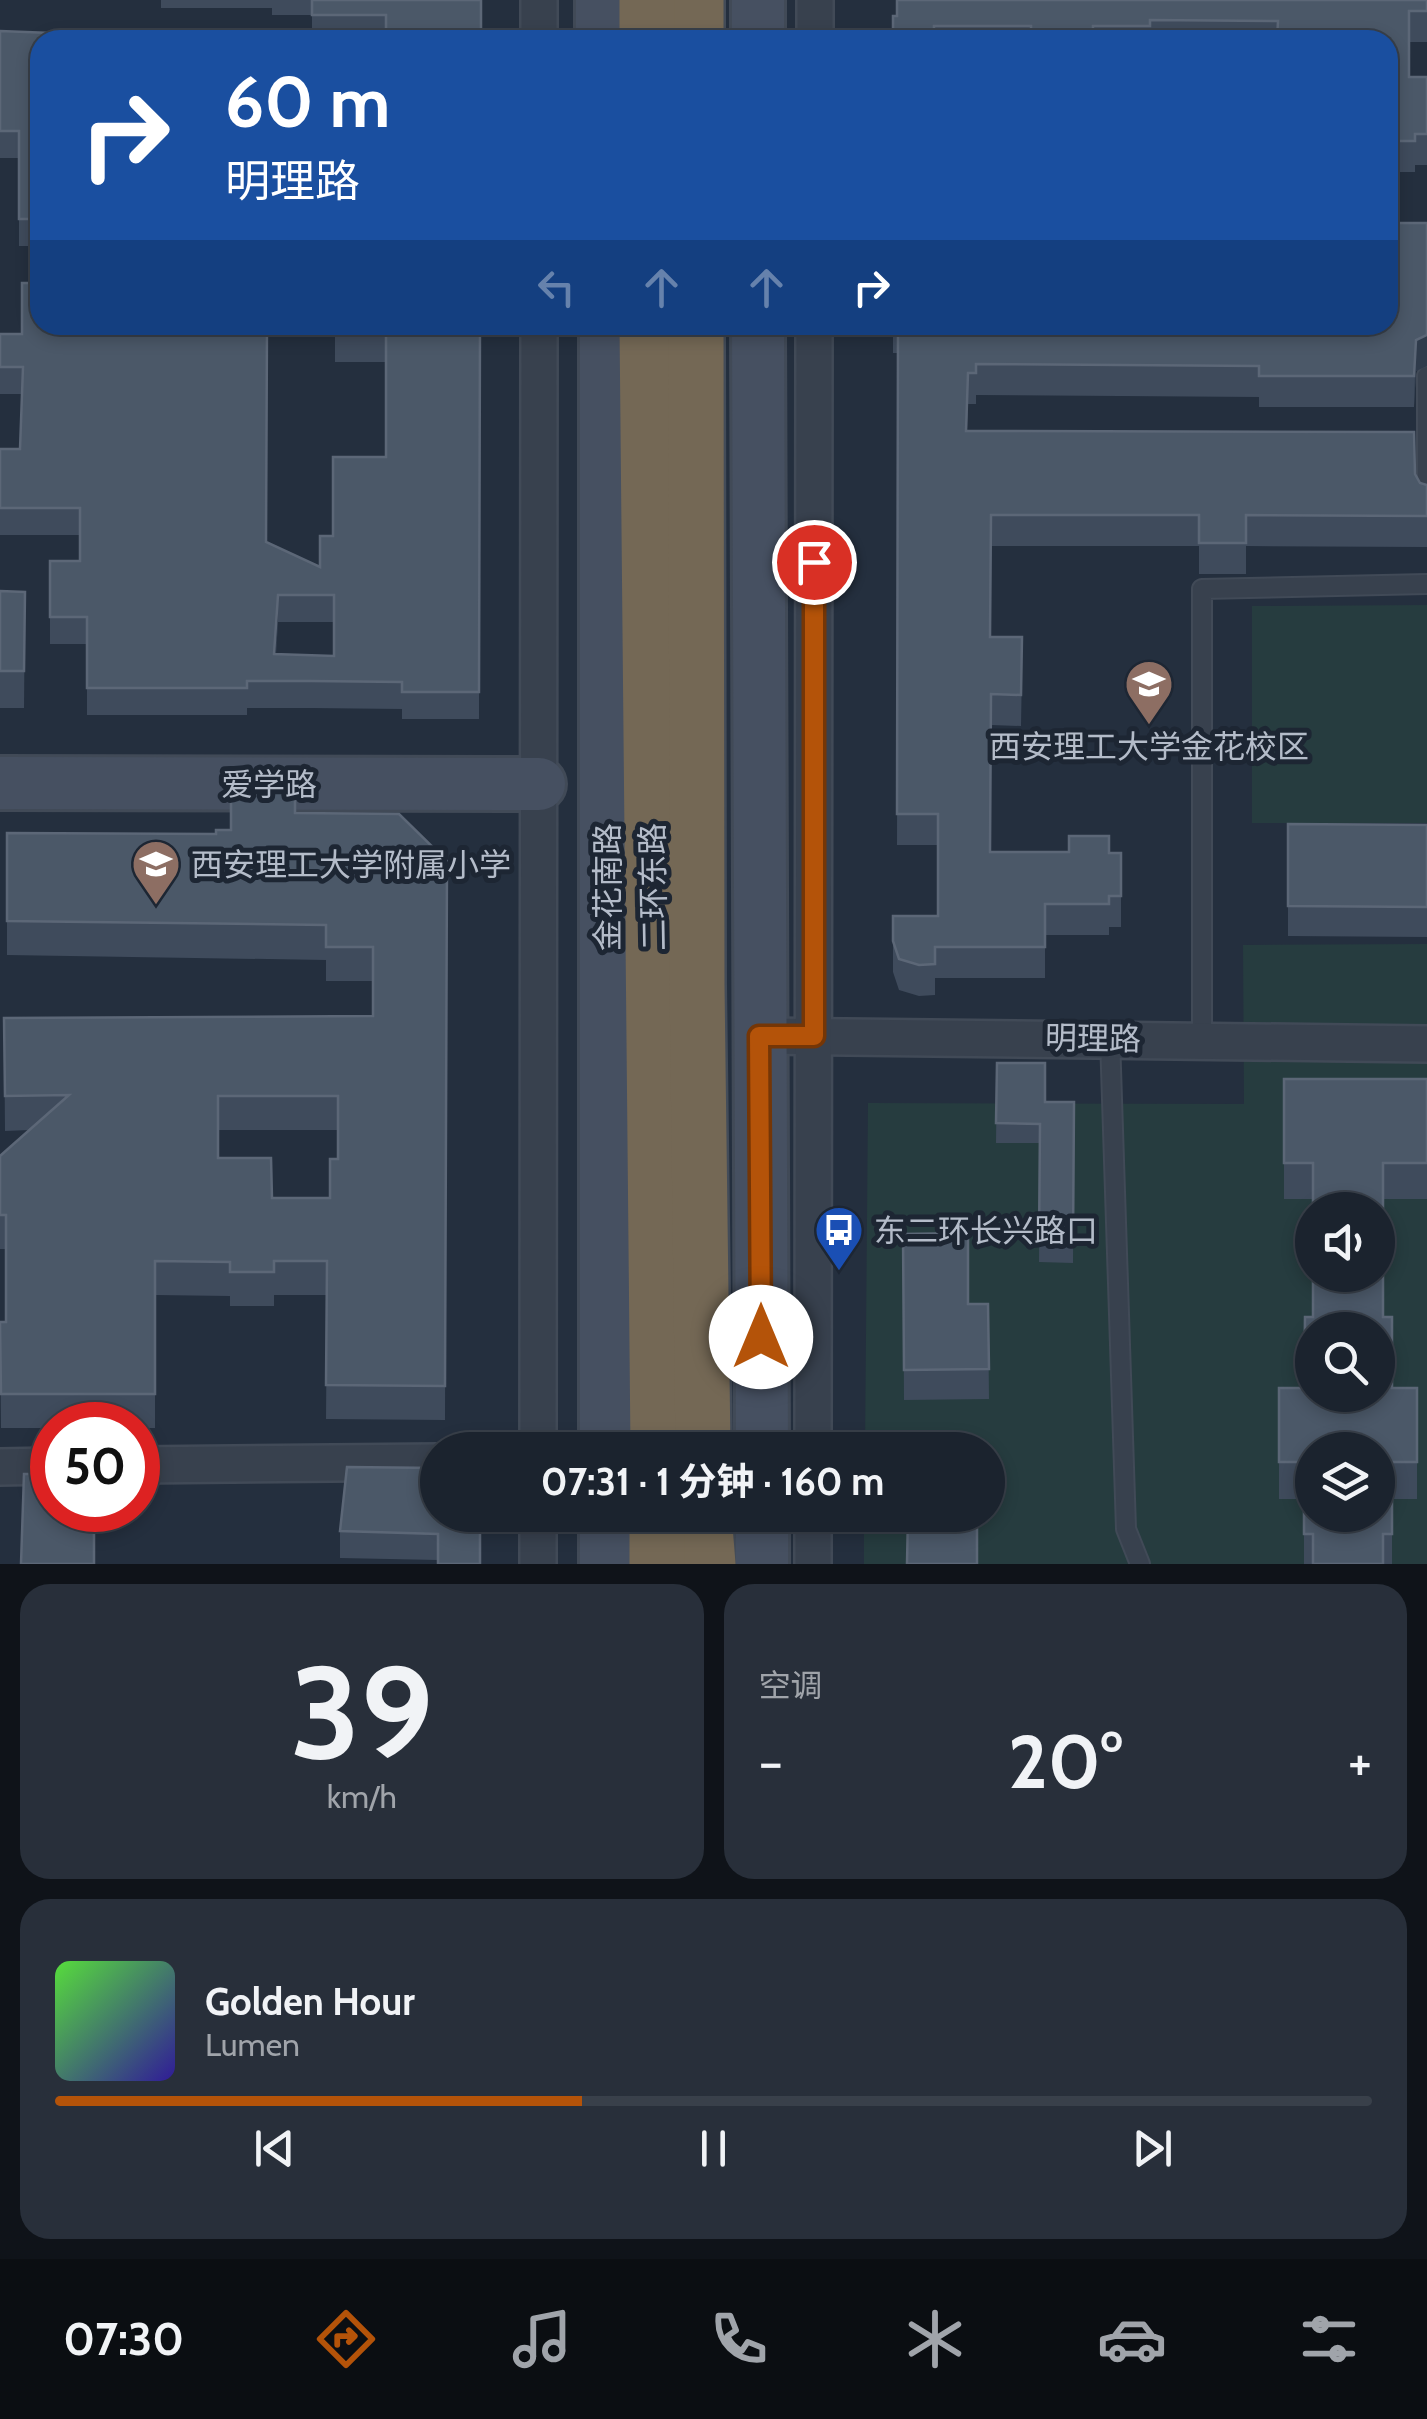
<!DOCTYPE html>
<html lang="zh">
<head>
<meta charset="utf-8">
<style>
  :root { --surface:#1b232e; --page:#282f3a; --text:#f1f3f6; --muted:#a0a4aa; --line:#39404a; --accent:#b45309 }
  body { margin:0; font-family:Cabin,"Noto Sans SC",sans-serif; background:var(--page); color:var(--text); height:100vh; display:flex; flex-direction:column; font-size:38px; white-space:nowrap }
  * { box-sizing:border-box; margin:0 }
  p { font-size:32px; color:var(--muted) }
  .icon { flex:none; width:55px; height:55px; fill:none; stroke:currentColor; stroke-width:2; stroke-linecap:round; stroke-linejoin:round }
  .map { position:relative; height:1564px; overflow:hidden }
  .details { display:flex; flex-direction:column; gap:20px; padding:20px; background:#0f1319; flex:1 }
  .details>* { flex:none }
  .guide { position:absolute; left:30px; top:30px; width:1368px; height:305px; border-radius:30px; box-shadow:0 5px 15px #0003,0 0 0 2px var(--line); background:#1a4fa0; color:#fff; overflow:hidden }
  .buttons { position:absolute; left:1295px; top:1192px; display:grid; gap:20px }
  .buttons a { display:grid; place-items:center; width:100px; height:100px; border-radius:50%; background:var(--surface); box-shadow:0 5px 15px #0003,0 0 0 2px var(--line); font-size:50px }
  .speed { position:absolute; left:30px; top:1402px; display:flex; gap:20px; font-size:50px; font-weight:700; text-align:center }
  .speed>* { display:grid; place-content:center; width:130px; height:130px; border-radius:50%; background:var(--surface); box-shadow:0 5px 15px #0003,0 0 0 2px var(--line); line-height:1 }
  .speed .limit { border:15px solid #d22; background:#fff; color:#111 }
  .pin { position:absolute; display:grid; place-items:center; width:85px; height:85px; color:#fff; margin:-42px; border:5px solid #fff; border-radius:50%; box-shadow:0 2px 10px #0007 }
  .me { position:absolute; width:110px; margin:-55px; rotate:0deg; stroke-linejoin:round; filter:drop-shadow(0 0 8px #0008) }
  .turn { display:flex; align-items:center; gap:35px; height:210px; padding:0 30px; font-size:45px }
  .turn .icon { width:130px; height:130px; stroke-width:2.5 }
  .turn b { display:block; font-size:70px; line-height:85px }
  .lanes { display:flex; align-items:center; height:95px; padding:0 30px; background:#0003; justify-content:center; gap:50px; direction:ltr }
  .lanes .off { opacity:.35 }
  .big { font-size:75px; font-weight:700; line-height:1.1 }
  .details .widget { flex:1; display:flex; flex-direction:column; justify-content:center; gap:15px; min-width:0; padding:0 35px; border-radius:30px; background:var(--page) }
  .details .dial { align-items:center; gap:0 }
  .dial b { font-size:130px; line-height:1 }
  .song { display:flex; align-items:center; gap:30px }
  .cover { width:120px; height:120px; border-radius:15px; background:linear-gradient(135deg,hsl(110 70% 55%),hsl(250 70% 35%)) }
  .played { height:10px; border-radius:5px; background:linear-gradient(90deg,var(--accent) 40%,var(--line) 40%) }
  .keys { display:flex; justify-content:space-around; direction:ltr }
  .heat { display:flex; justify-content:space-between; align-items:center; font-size:55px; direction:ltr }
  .details .tiles { flex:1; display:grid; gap:20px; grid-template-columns:1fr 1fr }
  .widget:last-child { grid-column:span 2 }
  .trip { position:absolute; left:420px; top:1432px; width:585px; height:100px; border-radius:50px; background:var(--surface); box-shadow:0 5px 15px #0003,0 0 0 2px var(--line); font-weight:700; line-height:100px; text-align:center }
  .menu { display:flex; height:160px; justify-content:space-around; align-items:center; background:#0b0e12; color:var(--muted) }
  .menu .icon { width:70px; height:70px }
  .menu .selected { color:var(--accent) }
  .menu b { font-size:45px; color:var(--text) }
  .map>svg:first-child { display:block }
  .green { fill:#263c3f; fill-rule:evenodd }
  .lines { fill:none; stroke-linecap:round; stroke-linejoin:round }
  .lane-casing { stroke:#414a57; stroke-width:22 }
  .street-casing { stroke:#414a57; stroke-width:40 }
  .secondary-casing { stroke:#414a57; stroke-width:58 }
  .highway-casing { stroke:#434c59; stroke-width:60 }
  .lane { stroke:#38414e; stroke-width:18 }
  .street { stroke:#38414e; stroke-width:35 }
  .secondary { stroke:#465061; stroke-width:52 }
  .highway { stroke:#746855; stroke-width:55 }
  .wall { fill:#3f4b5c; fill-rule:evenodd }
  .shaded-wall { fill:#2f3b4b }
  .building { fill:#4b5868; stroke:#5c6777; stroke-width:2.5; fill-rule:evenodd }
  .route-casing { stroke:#753606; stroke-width:25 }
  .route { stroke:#b45309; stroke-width:18 }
  .labels { text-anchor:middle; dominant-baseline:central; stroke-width:10; stroke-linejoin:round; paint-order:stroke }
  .poi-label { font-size:32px; fill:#b4bcc9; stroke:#1d2633; text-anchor:start }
  .street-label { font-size:32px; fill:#b4bcc9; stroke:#1d2633 }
</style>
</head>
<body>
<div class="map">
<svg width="1427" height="1564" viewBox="0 0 1427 1564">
  <rect width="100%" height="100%" fill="#242f3e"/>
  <!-- green -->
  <g class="green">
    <path d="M1427,605v218h-175v-217z"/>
    <path d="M1427,944v620h-563v-49h124v-65h-123l3,-347 376,1 -1,-159zM1312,1210h66v65h-66zM1312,1330h66v65h-66zM1312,1450h66v65h-66z"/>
  </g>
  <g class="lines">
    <!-- lane casing -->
    <g class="lane-casing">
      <g id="lane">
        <path d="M1427,376v128"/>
        <path d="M1110,1038l16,491 14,35"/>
        <path d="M1202,1040v-451l225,-5"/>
      </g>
    </g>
    <!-- street casing -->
    <g class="street-casing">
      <g id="street">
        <path d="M539,40v-40"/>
        <path d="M815,40v-40"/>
        <path d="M759,1036l668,8"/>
        <path d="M538,1450l1,-1125"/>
        <path d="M813,1450l1,-1125"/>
        <path d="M138,1465l300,-3"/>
        <path d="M0,1467l52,-1"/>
        <path d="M538,1515v49"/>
        <path d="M813,1564v-49"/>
      </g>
    </g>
    <!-- secondary casing -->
    <g class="secondary-casing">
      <g id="secondary">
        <path d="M602,0v40"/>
        <path d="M758,0v40"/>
        <path d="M606,325v1125"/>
        <path d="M758,325l4,1125"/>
        <path d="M0,783l539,1"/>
        <path d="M606,1515v49"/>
        <path d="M762,1515v49"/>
      </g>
    </g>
    <!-- highway casing -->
    <g class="highway-casing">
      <g id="highway">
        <path d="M696,0v40"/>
        <path d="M647,40v-40"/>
        <path d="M647,325l11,1125"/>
        <path d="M696,325l1,660 6,465"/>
        <path d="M704,1515l4,49"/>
        <path d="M657,1564v-49"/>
      </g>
    </g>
    <!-- lane -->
    <use href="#lane" class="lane"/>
    <!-- street -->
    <use href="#street" class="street"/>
    <!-- secondary -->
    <use href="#secondary" class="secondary"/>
    <!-- highway -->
    <use href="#highway" class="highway"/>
  </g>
  <!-- wall -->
  <g class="wall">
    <path d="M161,0h320v40h-169v-25h-40v-7h-111z"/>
    <path d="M1427,0v42h-18v35h18v88h-12v7h-27v-132h-495l4,-24z"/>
    <path d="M0,31l40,9v206h-21v-88h-19z"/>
    <path d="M1427,223v143l-11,5 -2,36h-155v-10l-283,-2v9h-8l-1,27 448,43 5,9 7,2v62l-181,-1v28h-47v-28h-208l-1,91 32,31 -1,58 -30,-1 -1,127 131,1v74h-12v8h-64v43h-110v17l-16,1 -20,-6 -6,-18v-56h45v-71h-41l1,-492h-5v-28h107v4h95z"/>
    <path d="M335,325h145l-1,394h-77v-10l-91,-1h-64v7h-160v-71h-37v-83h30v-26h-80v-86h20l2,-55h-22v-60h22l244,208 54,25 13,-31 53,-79v-95h-51zM278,622h56v34l-58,-2z"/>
    <path d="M0,591l25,1 -1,116h-24z"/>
    <path d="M295,813l152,48 -2,559 -119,-1 1,-124h-53v11h-44v-10l-75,-1v133h-17v-3h-86v3h-51l-1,-106h6v-73h-6v-93l29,-26 -24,1 -1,-113 369,-2v-35h-47v-21l-319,-5v-122l209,1zM218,1130h120v29l-8,39h-58l-54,-40z"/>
    <path d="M1288,824l139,1v112l-139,-1z"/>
    <path d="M997,1063l48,39h29l-1,161 -34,-1 1,-119h-44z"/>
    <path d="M1284,1079h143v120h-44v118l9,71h25v111h-25v65h-88v-65h-25v-111h25l9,-71v-118h-29z"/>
    <path d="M903,1234l65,70h20l1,95 -85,1z"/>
    <path d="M438,1468v92l-98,-2v-27z"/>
  </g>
  <!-- shaded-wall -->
  <g class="shaded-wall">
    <path d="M1427,335v31l-11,5 -2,36 2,-67z"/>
    <path d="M278,595v27l-4,59v-27z"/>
  </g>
  <!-- building -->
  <g class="building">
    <path d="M312,0h169v40h-95v-25h-74z"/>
    <path d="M897,0h530v11h-18v66h18v57h-12v7h-27v-101h-111l1,-19 -128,-1v6h-57v14h-62v-14h-97v14h-41v-24h4z"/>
    <path d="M0,31l181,7v2h-141v179h-21v-88h-19z"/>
    <path d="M1388,223h39v112l-11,5 -2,36h-155v-10l-283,-2v9h-8l-2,58 448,1 1,42 5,9 7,2v31l-181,-1v28h-47v-28h-208l-1,122h32l-1,58 -30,-1 -1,158h79v-16h40v17h12v43h-12v8h-64v43h-110v17l-16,1 -20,-6 -6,-18v-25h45v-102h-41l1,-489h102v4h95v-4h293z"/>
    <path d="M22,283h18v42h227l-1,217 54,25v-31h13v-79h53v-122h-51v-10h145l-1,367h-77v-10l-91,-1h-64v7h-160v-71h-37v-56h30v-53h-80v-59h20l3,-82h-23v-33h22zM278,595h56v61l-60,-2z"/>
    <path d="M0,591l25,1 -1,79h-24z"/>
    <path d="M231,790l64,1v22l104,1 48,47 -2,525 -119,-1 1,-124h-53v11h-44v-10l-75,-1v133h-154l-1,-72h6v-107h-6v-59l69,-61 -64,1 -1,-78 369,-2v-69h-47v-22l-319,-4v-88l209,1v-4h15zM218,1096h120v63h-8v39h-58l-1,-40h-53z"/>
    <path d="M1288,824l139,1v82l-139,-1z"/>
    <path d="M997,1063h48v39h29l-1,142 -34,-1 1,-119 -44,-1z"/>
    <path d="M1284,1079h143v84h-44v154h9v71h25v74h-25v72h-9v30h-70v-30h-9v-72h-25v-74h25l1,-71h8v-42h65v-65h-65v-47h-29zM1312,1330h66v65h-66zM1312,1450h66v65h-66z"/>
    <path d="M968,1233v71h20l1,65 -85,1 -1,-136z"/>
    <path d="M347,1467l91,1v47h42v49h-42v-30l-98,-3z"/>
    <path d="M24,1474h28v36h42v54h-73z"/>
    <path d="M908,1515h69v49h-70z"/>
  </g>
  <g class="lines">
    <!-- route casing -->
    <g class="route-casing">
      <path id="route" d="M761,1337l-2,-301h55v-474"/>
    </g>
    <!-- route -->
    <use href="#route" class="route"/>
  </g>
  <!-- icons -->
  <defs>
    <g id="university-pin" transform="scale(2.5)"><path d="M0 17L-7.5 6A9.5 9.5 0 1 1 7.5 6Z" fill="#8d6e63" stroke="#1d2633"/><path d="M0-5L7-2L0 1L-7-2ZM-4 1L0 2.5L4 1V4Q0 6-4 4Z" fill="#fff"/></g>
    <g id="school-pin" transform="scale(2.5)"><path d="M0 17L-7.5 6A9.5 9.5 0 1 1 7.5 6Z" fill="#8d6e63" stroke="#1d2633"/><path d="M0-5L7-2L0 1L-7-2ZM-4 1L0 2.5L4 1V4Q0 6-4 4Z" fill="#fff"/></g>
    <g id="bus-pin" transform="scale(2.5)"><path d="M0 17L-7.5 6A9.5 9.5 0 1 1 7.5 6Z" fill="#1a4fb4" stroke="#1d2633"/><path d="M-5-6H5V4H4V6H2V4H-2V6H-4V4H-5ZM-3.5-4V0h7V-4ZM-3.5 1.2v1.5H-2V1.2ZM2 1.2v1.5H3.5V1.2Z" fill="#fff"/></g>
  </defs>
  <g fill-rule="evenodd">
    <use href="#university-pin" x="1149" y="684"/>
    <use href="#school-pin" x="156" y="864"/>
    <use href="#bus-pin" x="839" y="1230"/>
  </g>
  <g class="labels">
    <!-- poi labels -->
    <g class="poi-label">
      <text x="1149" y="746" text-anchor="middle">西安理工大学金花校区</text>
      <text x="191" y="864">西安理工大学附属小学</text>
      <text x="874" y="1230">东二环长兴路口</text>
    </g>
    <!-- street labels -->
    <g class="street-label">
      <text x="269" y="784">爱学路</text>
      <text transform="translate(607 887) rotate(-90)">金花南路</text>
      <text transform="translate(653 887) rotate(-91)">二环东路</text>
      <text transform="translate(1093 1038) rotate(1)">明理路</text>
    </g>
  </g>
</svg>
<div class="buttons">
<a><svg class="icon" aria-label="sound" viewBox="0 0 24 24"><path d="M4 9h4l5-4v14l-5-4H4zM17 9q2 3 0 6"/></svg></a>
<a><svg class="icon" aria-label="search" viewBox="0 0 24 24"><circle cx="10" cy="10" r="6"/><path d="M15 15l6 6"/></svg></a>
<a><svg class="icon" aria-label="layers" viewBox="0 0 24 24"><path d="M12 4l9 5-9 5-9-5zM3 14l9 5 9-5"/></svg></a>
</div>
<div class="speed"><div class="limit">50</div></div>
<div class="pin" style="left:814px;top:562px;background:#d93025"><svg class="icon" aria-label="arrive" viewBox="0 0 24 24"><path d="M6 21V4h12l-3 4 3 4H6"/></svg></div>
<svg class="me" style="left:761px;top:1337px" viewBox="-20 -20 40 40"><circle r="19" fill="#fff"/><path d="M0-13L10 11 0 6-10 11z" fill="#b45309"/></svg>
<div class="trip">07:31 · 1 分钟 · 160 m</div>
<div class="guide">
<div class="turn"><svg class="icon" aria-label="right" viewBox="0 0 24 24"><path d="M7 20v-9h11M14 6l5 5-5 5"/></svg><div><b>60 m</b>明理路</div></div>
<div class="lanes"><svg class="icon off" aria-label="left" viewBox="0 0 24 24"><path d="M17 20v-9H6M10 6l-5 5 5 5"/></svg><svg class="icon off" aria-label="ahead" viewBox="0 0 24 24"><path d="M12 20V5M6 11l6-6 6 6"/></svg><svg class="icon off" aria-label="ahead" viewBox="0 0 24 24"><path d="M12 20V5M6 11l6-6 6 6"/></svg><svg class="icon" aria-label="right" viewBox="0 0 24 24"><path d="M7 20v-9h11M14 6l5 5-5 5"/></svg></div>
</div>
</div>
<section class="details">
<div class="tiles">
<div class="widget dial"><b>39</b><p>km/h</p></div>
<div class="widget"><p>空调</p>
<div class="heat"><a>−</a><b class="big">20°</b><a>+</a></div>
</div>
<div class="widget">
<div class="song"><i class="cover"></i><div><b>Golden Hour</b><p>Lumen</p></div></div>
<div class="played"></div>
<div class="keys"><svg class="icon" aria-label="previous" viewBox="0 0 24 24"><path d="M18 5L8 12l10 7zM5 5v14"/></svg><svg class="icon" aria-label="pause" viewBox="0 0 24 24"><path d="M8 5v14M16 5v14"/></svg><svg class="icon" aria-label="next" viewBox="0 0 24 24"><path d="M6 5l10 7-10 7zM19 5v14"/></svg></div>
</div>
</div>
</section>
<nav class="menu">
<b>07:30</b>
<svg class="icon selected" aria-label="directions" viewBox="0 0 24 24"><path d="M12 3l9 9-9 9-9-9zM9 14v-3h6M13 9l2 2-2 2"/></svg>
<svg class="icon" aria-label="music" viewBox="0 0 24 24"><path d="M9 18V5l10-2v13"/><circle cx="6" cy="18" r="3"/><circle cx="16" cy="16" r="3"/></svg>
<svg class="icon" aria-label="phone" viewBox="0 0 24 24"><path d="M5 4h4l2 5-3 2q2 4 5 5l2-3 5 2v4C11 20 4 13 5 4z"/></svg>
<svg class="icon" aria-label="climate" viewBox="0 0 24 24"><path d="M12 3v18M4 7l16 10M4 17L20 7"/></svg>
<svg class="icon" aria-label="car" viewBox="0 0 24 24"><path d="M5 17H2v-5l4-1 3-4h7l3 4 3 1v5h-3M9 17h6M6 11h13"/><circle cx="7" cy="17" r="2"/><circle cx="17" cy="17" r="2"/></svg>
<svg class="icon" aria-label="filters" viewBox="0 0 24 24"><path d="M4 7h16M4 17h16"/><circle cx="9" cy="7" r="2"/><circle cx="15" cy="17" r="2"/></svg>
</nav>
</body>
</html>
